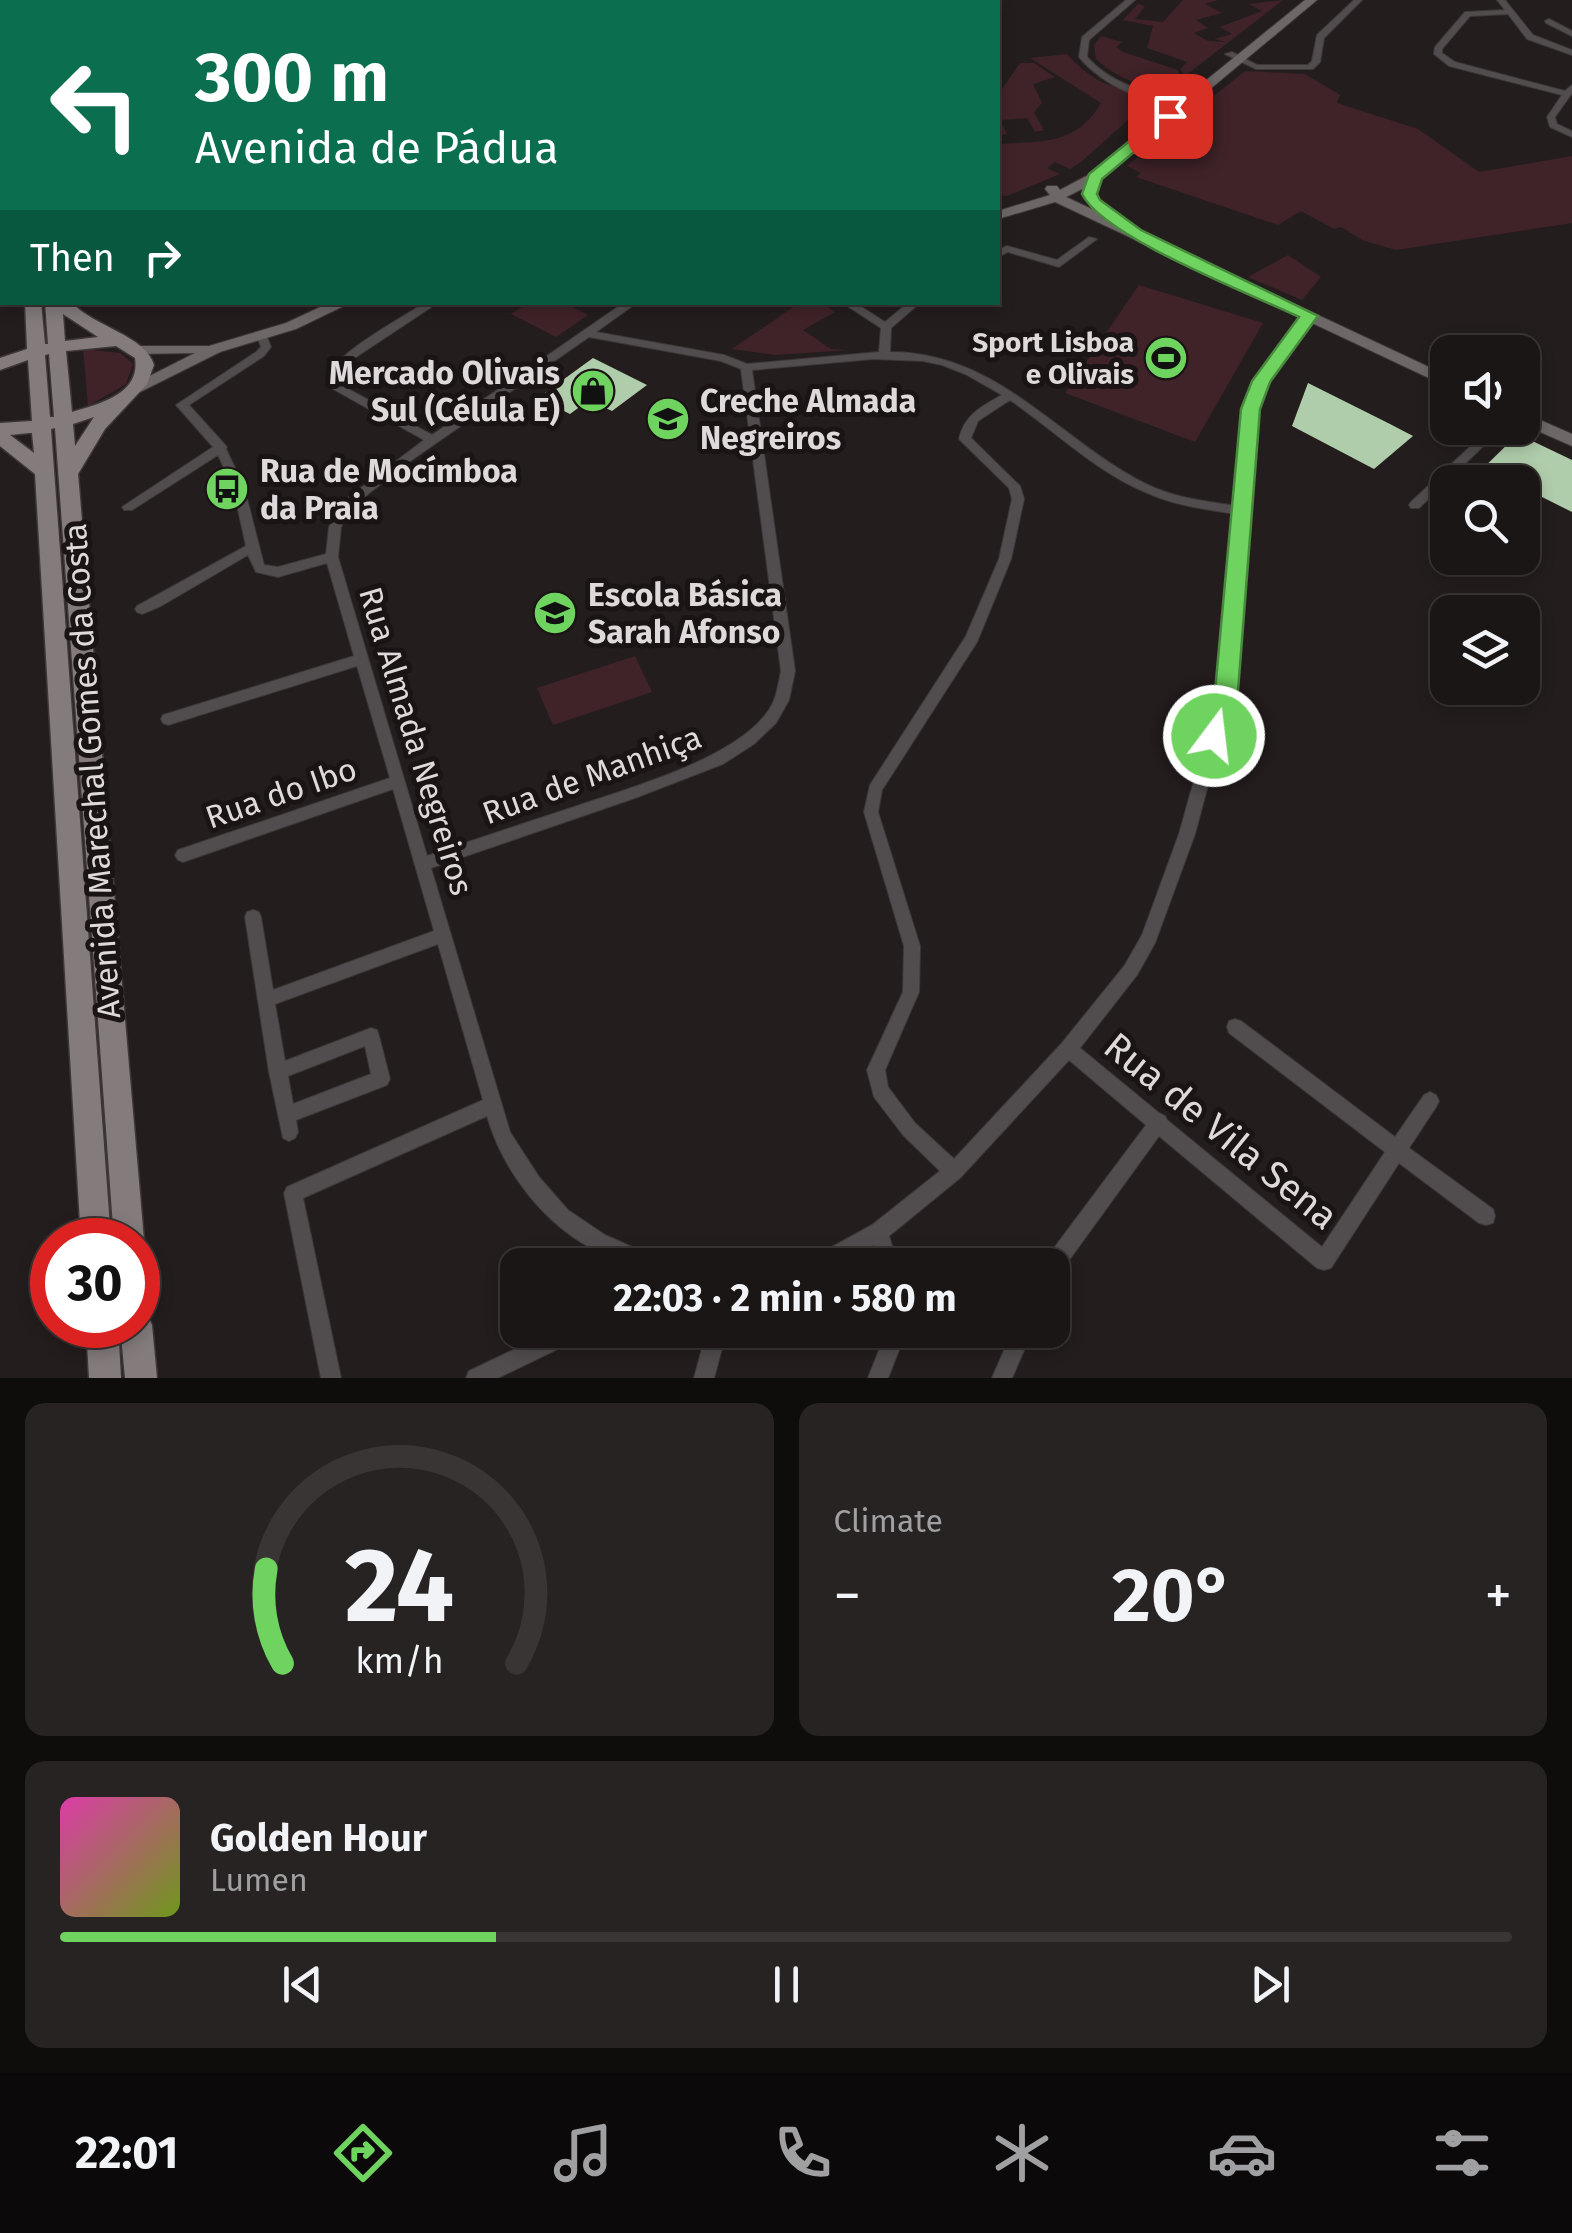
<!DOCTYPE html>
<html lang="en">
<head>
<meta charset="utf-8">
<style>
  :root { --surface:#1b1616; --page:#282323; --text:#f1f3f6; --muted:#a09fa1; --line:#393535; --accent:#6fd35f }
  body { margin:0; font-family:"Fira Sans",sans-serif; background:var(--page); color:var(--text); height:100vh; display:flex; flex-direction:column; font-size:38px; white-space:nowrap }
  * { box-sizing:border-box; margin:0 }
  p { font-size:32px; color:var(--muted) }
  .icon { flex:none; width:55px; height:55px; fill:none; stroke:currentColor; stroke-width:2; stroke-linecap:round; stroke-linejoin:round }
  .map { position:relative; height:1378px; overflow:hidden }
  .panel { display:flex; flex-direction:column; gap:25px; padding:25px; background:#0f0c0c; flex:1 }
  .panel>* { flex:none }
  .guide { position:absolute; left:0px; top:0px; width:1000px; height:305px; box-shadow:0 5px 15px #0003,0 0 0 2px var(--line); background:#0b6e4f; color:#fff; overflow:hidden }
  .controls { position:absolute; left:1430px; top:335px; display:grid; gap:20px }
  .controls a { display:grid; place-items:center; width:110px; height:110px; border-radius:20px; background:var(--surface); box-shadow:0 5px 15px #0003,0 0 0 2px var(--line); font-size:50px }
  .speed { position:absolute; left:30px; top:1218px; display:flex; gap:20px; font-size:50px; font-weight:700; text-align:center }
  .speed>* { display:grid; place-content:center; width:130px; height:130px; border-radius:50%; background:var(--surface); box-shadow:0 5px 15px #0003,0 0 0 2px var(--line); line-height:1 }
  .speed .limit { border:15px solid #d22; background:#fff; color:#111 }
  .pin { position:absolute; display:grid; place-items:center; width:85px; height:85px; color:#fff; margin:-42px; border-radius:20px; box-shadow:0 5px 15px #0006 }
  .me { position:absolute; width:110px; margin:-55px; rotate:15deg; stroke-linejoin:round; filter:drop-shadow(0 0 8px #0008) }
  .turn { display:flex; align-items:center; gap:35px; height:210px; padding:0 30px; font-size:45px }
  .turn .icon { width:130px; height:130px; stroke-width:2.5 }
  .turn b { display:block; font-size:70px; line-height:85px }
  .then { display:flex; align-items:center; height:95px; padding:0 30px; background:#0003; gap:20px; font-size:38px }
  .big { font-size:75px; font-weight:700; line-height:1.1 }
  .panel .widget { flex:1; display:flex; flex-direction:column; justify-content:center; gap:15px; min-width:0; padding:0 35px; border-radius:20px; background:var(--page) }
  .panel .dial { align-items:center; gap:0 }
  .dial svg { height:260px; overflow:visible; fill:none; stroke:var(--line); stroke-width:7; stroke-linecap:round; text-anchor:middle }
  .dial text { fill:var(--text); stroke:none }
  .song { display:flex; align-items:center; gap:30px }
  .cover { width:120px; height:120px; border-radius:15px; background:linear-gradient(135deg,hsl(320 70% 55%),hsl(80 70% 35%)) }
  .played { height:10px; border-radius:5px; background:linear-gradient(90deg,var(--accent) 30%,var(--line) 30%) }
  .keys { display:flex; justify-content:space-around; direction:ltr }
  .heat { display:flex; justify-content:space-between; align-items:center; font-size:55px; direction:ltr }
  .panel .tiles { flex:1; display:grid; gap:25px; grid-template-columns:1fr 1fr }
  .widget:last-child { grid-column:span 2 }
  .trip { position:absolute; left:500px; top:1248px; width:570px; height:100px; border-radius:20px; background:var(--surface); box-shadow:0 5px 15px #0003,0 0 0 2px var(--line); font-weight:700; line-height:100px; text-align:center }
  .menu { display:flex; height:160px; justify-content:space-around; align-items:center; background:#0b0909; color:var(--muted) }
  .menu .icon { width:70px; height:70px }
  .menu .current { color:var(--accent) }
  .menu b { font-size:45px; color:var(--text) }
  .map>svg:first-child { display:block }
  .green { fill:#3f2329 }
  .building { fill:#b0cdab }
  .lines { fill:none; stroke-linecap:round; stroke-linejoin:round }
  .street-casing { stroke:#3e3738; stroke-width:2 }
  .secondary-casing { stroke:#3e3738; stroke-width:2 }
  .primary-casing { stroke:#3e3738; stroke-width:3 }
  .street { fill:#514d4e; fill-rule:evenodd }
  .secondary { fill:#6d6768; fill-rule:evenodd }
  .primary { fill:#837b7c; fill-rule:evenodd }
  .route { fill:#6fd35f; stroke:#48893e; stroke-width:2.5 }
  .labels { text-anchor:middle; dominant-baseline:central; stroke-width:10; stroke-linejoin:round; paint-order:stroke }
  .far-poi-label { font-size:28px; font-weight:bold; fill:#ded9da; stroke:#1b1415; text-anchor:end }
  .poi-label { font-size:32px; font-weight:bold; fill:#ded9da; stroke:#1b1415; text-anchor:start }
  .street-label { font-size:32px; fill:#ded9da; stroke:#1b1415 }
  .near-street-label { font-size:38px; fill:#ded9da; stroke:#1b1415 }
</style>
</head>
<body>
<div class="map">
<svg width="1572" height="1378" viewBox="0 0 1572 1378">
  <rect width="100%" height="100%" fill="#241d1e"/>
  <!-- green -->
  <g class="green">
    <path d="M1183,0h35l-13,4 17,9 -26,7 12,8 -14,5 14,8 19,1 -13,-3 18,-5 -12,-7 42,-16 -13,-7 34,-4 -98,76 -5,-7 7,-7 -40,-14 6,-22 -30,-6 15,-16 7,2 -10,13 28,3z"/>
    <path d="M1101,36l21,6 -6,5 7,5 55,18 2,10c-24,18 -65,-3 -84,-21l-2,-14z"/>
    <path d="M1067,54c9,10 18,18 31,26 15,9 40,8 47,25l-64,57 -11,7 -15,-7 -8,6 13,6 -53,22 -9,-1v-51c43,-3 78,2 103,-41l-71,-45z"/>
    <path d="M1020,63h14l21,14 -22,7 9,19 -8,9 10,18 -9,2 -8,-14 -27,2 7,14 -9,1v-40z"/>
    <path d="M1245,71l60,3 35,21 -3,8 81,26 61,43 93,-16v67l-176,27 -34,-10 -21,-13 -7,2 -33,-18 -23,14 -142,-48 5,-4 -14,-7z"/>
    <path d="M1288,255l33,22 -19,23 -54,-23z"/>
    <path d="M1139,285l124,38 -68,119 -130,-49z"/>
    <path d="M562,302l26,13 -32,22 -45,-23 18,-11z"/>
    <path d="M820,302l15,10 -32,18 28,19 18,1 -74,5 -43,-6 67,-46z"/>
    <path d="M83,349l37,4 13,11 -7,20 -38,22z"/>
    <path d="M635,656l17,36 -99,33 -16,-37z"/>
  </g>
  <!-- building -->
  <g class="building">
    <path d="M593,358l54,27 -35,26 -23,-11 -19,14 -32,-16z"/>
    <path d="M1308,383l82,41 23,12 -39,33 -82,-43z"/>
    <path d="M1518,434l54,26v52l-30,-15 -20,21v-36h-53z"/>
  </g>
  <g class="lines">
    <!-- street casing -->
    <g class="street-casing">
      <g id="street">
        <path d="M78,0h8l1,2h-7z"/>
        <path d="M134,0h8l1,2h-7z"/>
        <path d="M179,0h8l1,2h-7z"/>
        <path d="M390,0h8l2,2h-8z"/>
        <path d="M619,0h8l2,2h-8z"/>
        <path d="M1126,0h9l-46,40 -2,17c26,29 64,37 100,45v4c-38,-1 -83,-19 -108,-49l3,-20z"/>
        <path d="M1354,0h8l-38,38 -4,24 -7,7h-57l-31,-15 7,-2 25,13h51l4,-4 5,-26z"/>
        <path d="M1497,0h8l28,35 39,15v5l-45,-16 -19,-25 -38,2 -28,33v4l13,9 110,29 7,-6v8l-17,24 2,7 15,7v6l-22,-10 -3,-10 15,-22 -113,-29 -15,-12 1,-7 30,-35 40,-2z"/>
        <path d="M1549,19l23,12v5l-26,-13 -1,-2z"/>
        <path d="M1089,237l8,2 -38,28 -51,-15 -10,5v-7l9,-4 50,14z"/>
        <path d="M426,302h13l-89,59 -10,9 -3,8 4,7 91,50 193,-133h13l-42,30 128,23 23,9 132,-12 2,-24 -40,-26h13l31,20 24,-20h12l-30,26 -1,24c108,0 167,87 256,132 28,14 59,17 90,22l8,-97 12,-28 49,-67h8l1,2 -48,65 -10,28 -23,282 -38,143 -40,109 -18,32 -57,73 79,65 6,3 2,4 155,127 63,-95 -156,-119 -2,-6 2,-6 6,-2 6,2 154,116 29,-42 6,-3 6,3 3,6 -3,6 -27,41 84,61 2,7 -2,7 -7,2 -7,-2 -80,-60 -68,105 -7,2 -7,-2 -158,-132 -100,138 -7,2v-11h-9l2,-5 101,-135 -77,-65 -109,118 -71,58 9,29h-18l-6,-20 -41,20h-39l2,-7 36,-11 40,-22 68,-54 -37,-36 -29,-38 -7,-27 36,-78 1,-46 -40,-134 6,-27 96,-149 33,-77 13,-60 -3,-11 -50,-49c5,-24 23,-33 43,-44l-37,-21 -23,-9 -19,-4 -50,-2 -121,11 43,301 -6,29 -13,23 -22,21 -31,20 -88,34 -204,70 79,264 29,45 29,33 37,25 52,23 2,7c-10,0 -21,2 -31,0 -10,-2 -20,-8 -29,-13 -53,-25 -96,-80 -112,-136l-184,82 38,180h-20l-37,-185 3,-6 196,-87 -45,-156 -163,60 10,57 86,-33 6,2 2,6 11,43 -3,6 -91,35 2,12 -3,6 -6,3 -6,-3 -14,-66 -24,-155 2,-5 6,-2 6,2 2,5 12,73 161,-59 -41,-142 -210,73 -5,-2 -3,-5 3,-5 212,-72 -33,-112 -189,59 -5,-2 -2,-4 2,-4 191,-59 -27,-93 -49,14 -22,-5 -8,-17 -87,51 -19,8 -5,-2 -2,-3 2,-3 109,-60 -13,-59 -15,-32 -86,55h-8l-2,-3 91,-60 -37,-42 80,-53 5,-5 -4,-10 5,-3 4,1 5,12 -7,9 -75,49 38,42 -1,2 18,38 20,78 14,2 48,-13 3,-27 16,-27 79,-60 -91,-51 -6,-11c8,-25 75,-60 99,-76zM589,337l132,24 20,8 40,302c-3,15 -5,31 -15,43 -35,46 -137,74 -192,93 -49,16 -98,32 -147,49l-89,-299 3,-30 12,-21 53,-42zM1010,400c44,30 85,71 135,92 28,13 59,17 90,22l-16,177 -40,143 -37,101 -17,30 -63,78 -108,116 -39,-36 -27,-36 -3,-17 34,-78 1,-46 -42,-134 4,-22 95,-148 34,-83 13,-60 -4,-13 -49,-48 7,-17zM365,1046l6,28 -78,30 -5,-28z"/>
        <path d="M1490,428h12l-83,80h-8l-2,-3 2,-3z"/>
        <path d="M555,1330l9,2 3,7 -3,7 -66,32h-32l3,-7z"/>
        <path d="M707,1330h20l-13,48h-20z"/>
        <path d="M887,1330h20l-19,48h-20z"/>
        <path d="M1013,1330h20l-21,48h-20z"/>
      </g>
    </g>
    <!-- secondary casing -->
    <g class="secondary-casing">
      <g id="secondary">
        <path d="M1305,0h12l-215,179 -36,18 382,179v11l-393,-185 -57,17v-8l52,-16 -5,-6 2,-3h10l3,4 32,-17z"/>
        <path d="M331,302h21l-56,27 -76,23 -80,40h-12l-2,-4 69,-35 -59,1 -8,-5 3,-3h78l77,-23z"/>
        <path d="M1522,412l50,22v12l-50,-22z"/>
      </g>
    </g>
    <!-- primary casing -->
    <g class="primary-casing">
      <g id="primary">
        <path d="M7,0h12l1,2h-12z"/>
        <path d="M25,302h16l4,42h3l-3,-42h26c22,24 75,34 83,63l-7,19 -42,45 -27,45 66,766 -6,12v-12h-24l-59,-812 -4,1 60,811h-30l-46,-766 -35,-28v-23l32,-2 -4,-61 -28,10v-12l27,-9zM63,314l35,23 -33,4zM116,346l19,12c6,36 -36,46 -63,54l-6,-61zM49,354l5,63h-4l-5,-62zM94,417l-19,29 -2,-22zM29,433h3l2,20 -24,-18z"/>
        <path d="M138,1310l9,4 5,11 5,53h-32l-5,-53h18z"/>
        <path d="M86,1325h32l3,53h-32z"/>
      </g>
    </g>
    <!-- street -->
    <use href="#street" class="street"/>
    <!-- secondary -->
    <use href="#secondary" class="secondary"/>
    <!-- primary -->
    <use href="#primary" class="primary"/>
  </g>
  <!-- route -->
  <path class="route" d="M1165,112l12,4 -75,63 -5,15 3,6 41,30 177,86 -48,66 -10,27 -22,282 -12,45 -4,6h-16l-4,-6 13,-45 26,-282 11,-28 47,-64c-48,-23 -196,-80 -217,-123l7,-20z"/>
  <!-- icons -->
  <defs>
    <g id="stadium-disc" transform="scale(2.25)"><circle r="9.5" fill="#6fd35f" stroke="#1b1415"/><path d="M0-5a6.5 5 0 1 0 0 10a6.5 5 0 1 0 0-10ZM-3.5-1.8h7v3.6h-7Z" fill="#111"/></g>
    <g id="shop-disc" transform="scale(2.25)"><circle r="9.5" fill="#6fd35f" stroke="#1b1415"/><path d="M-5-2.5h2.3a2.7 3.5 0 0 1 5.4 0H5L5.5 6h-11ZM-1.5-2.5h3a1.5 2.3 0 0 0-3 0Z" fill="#111"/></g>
    <g id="school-disc" transform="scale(2.25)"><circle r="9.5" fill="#6fd35f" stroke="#1b1415"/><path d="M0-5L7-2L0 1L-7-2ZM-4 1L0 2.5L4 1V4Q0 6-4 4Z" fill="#111"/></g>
    <g id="bus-disc" transform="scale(2.25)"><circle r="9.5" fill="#6fd35f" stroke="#1b1415"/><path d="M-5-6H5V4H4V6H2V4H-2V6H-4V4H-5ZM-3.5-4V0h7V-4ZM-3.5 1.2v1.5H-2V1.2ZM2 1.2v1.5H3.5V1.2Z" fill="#111"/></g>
  </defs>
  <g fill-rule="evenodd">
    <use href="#stadium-disc" x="1166" y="358"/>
    <use href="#shop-disc" x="593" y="391"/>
    <use href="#school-disc" x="668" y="419"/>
    <use href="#bus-disc" x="227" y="489"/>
    <use href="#school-disc" x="555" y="613"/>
  </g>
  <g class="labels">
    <!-- far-poi labels -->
    <g class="far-poi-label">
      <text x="1134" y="342">Sport Lisboa<tspan x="1134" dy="32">e Olivais</tspan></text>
    </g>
    <!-- poi labels -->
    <g class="poi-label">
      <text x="560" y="373" text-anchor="end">Mercado Olivais<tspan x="560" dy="37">Sul (Célula E)</tspan></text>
      <text x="700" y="401">Creche Almada<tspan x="700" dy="37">Negreiros</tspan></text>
      <text x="260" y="471">Rua de Mocímboa<tspan x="260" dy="37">da Praia</tspan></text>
      <text x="588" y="595">Escola Básica<tspan x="588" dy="37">Sarah Afonso</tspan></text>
    </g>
    <!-- street labels -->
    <g class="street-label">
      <text transform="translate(416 741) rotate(73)">Rua Almada Negreiros</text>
      <text transform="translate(92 771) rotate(-94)">Avenida Marechal Gomes da Costa</text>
      <text transform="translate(592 775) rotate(-20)">Rua de Manhiça</text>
      <text transform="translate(281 793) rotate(-19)">Rua do Ibo</text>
    </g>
    <!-- near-street labels -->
    <g class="near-street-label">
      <text transform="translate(1221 1131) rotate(39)">Rua de Vila Sena</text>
    </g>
  </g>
</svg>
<div class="controls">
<a><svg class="icon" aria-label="sound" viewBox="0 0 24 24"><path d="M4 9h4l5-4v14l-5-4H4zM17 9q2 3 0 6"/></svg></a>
<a><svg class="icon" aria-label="search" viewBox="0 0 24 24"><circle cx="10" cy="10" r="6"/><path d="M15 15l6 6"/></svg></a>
<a><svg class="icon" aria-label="layers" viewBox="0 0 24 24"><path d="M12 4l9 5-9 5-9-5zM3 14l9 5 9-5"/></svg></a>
</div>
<div class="speed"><div class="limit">30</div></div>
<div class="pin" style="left:1170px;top:116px;background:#d93025"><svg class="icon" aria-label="arrive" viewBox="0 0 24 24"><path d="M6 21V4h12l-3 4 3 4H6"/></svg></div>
<svg class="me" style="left:1214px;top:736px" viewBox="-20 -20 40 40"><circle r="17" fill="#6fd35f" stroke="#fff" stroke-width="3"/><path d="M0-11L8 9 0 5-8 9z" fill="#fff"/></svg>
<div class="trip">22:03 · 2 min · 580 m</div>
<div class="guide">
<div class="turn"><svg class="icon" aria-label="left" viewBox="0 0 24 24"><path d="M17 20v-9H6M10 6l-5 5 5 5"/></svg><div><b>300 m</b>Avenida de Pádua</div></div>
<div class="then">Then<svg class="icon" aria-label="right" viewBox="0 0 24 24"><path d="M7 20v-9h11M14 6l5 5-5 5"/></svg></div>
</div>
</div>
<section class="panel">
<div class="tiles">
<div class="widget dial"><svg viewBox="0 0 100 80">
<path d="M14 69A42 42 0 1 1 86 69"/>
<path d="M14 69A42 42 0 0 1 9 40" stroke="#6fd35f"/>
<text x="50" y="56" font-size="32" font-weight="700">24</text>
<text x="50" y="72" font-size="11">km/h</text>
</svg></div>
<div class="widget"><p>Climate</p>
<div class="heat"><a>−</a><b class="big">20°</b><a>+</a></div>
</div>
<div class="widget">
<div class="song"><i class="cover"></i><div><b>Golden Hour</b><p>Lumen</p></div></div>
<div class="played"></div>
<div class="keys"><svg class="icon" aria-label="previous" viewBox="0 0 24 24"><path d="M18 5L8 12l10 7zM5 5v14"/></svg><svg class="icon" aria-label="pause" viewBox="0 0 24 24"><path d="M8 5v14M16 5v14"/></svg><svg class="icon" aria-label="next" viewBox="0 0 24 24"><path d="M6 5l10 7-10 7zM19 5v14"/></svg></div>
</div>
</div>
</section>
<nav class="menu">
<b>22:01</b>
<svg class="icon current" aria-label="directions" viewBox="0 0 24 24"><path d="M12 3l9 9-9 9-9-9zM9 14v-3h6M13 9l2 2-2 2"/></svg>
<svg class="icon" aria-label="music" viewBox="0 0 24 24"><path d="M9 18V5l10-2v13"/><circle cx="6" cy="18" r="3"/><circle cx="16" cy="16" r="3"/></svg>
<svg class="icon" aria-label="phone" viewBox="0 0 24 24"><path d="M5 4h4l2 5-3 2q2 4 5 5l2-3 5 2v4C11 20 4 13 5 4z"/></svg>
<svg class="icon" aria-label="climate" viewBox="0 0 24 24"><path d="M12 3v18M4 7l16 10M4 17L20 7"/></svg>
<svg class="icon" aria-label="car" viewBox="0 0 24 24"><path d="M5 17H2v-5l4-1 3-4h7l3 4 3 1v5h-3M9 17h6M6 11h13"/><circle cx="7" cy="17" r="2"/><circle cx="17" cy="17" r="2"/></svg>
<svg class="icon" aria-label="filters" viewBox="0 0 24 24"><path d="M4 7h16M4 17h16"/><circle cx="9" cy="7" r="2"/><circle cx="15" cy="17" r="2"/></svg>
</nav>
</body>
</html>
